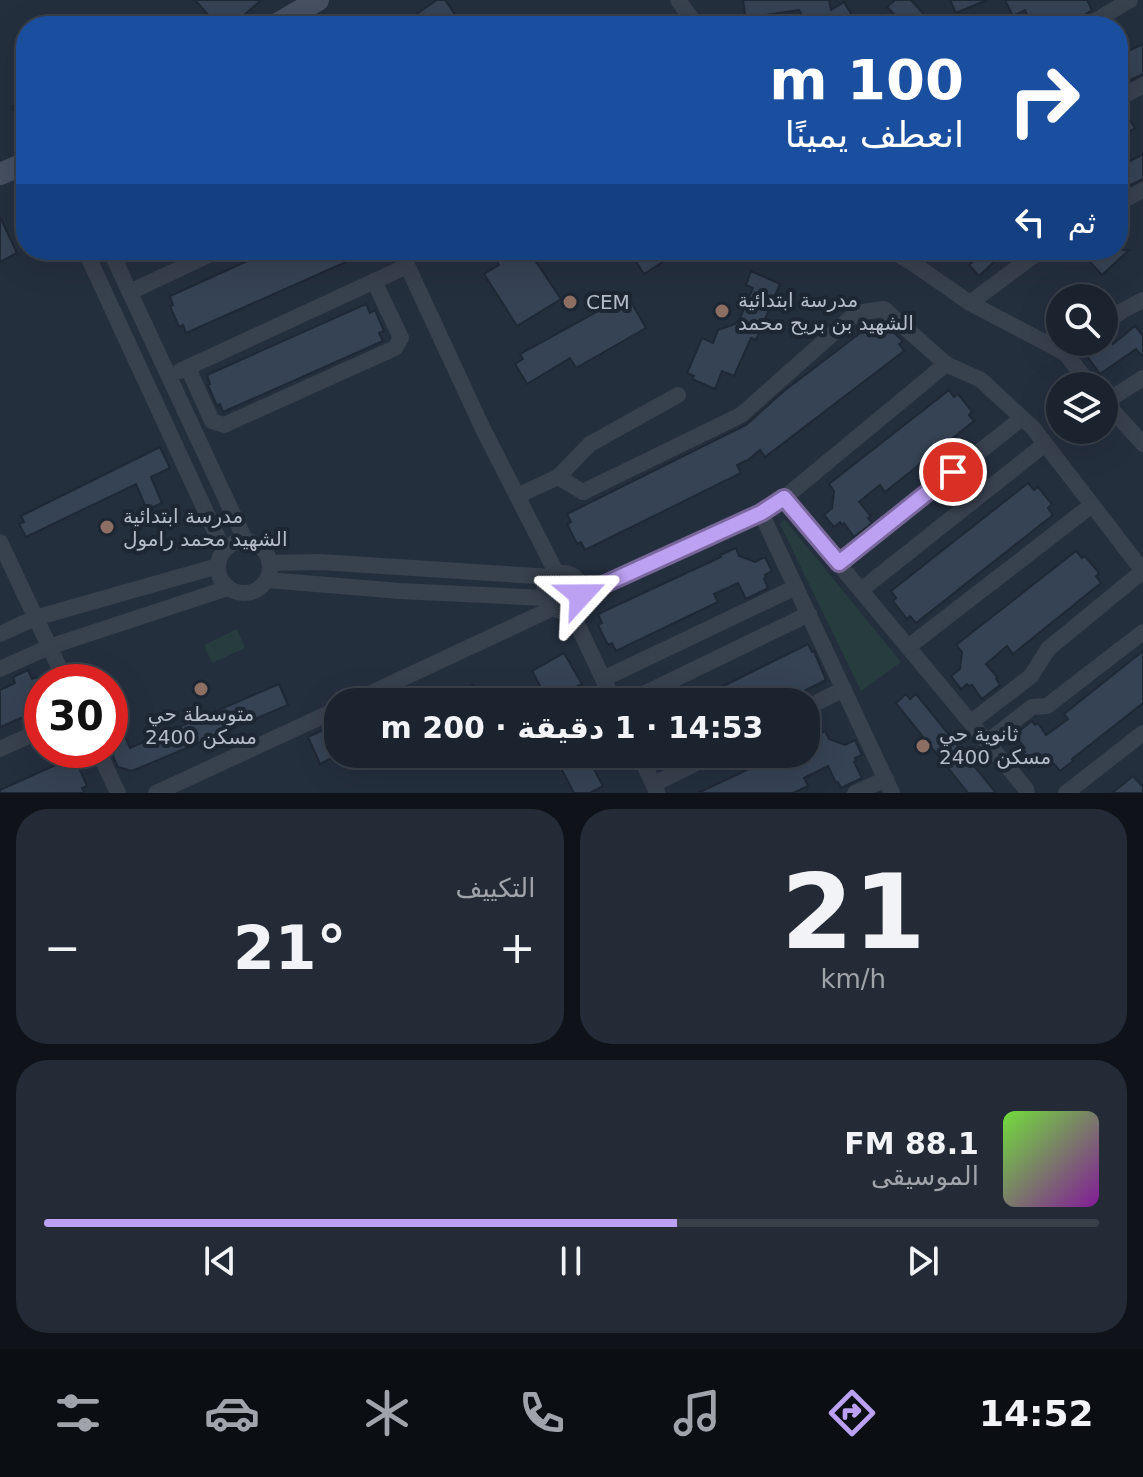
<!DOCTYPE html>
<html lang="ar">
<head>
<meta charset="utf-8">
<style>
  :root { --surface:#1b232e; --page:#242b36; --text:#f1f3f6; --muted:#a0a4aa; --line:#39404a; --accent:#bca0f2 }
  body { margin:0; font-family:"DejaVu Sans",Vazirmatn,sans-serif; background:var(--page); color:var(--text); direction:rtl; height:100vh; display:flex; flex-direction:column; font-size:30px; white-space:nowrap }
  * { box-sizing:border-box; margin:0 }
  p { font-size:26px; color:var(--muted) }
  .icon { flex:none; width:44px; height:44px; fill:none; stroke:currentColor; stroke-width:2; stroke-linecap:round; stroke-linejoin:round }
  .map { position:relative; height:793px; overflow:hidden; direction:ltr }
  .details { display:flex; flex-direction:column; gap:16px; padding:16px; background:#0f1319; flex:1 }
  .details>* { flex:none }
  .top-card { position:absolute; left:16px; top:16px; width:1112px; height:244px; border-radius:32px; box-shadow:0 8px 32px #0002,0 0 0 2px var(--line); direction:rtl; background:#1a4fa0; color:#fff; overflow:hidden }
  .buttons { position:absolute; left:1046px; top:284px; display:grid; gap:16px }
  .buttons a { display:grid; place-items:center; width:72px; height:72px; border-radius:50%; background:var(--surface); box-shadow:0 8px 32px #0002,0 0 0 2px var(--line); font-size:40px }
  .speed { position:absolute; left:24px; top:664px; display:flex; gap:16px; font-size:40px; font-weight:700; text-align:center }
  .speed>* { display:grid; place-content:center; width:104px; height:104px; border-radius:50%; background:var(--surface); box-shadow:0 8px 32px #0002,0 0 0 2px var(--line); line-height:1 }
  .speed .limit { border:12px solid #d22; background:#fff; color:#111 }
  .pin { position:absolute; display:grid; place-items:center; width:68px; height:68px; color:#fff; margin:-34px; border:4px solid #fff; border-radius:50%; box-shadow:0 2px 8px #0007 }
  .me { position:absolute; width:88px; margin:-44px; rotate:66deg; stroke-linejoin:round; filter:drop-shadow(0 0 6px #0008) }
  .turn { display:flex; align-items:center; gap:28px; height:168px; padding:0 32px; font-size:36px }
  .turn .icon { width:104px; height:104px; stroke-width:2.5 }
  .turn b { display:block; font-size:56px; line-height:68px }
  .then { display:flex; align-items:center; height:76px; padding:0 32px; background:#0003; gap:16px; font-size:30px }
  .big { font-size:60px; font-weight:700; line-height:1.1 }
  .details .card { flex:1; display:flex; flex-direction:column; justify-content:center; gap:12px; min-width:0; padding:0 28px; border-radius:32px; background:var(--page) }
  .details .dial { align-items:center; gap:0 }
  .dial b { font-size:104px; line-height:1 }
  .song { display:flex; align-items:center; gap:24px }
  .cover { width:96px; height:96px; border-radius:12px; background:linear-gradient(135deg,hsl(100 70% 55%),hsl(290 70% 35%)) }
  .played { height:8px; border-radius:4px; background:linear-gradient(90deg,var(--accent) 60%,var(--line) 60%) }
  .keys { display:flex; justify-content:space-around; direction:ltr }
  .heat { display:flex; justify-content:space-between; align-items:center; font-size:44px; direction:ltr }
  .details .tiles { flex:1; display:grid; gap:16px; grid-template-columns:1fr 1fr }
  .card:last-child { grid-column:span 2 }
  .trip { position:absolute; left:324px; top:688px; width:496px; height:80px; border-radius:32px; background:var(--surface); box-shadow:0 8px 32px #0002,0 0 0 2px var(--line); font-weight:700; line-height:80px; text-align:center; direction:rtl }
  .dock { display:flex; height:128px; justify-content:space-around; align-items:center; background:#0b0e12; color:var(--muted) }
  .dock .icon { width:56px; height:56px }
  .dock .current { color:var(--accent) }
  .dock b { font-size:36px; color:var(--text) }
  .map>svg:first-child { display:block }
  .green { fill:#263c3f }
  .building { fill:#364354; stroke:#1f2835; stroke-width:2 }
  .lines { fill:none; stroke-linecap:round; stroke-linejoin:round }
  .street { stroke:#38414e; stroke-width:16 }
  .secondary { stroke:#465061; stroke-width:22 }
  .route-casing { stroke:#7a689d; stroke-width:20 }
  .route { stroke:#bca0f2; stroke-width:14 }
  .education-dot { fill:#8d6e63; stroke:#1d2633; stroke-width:3 }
  .labels { text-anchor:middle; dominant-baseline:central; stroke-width:8; stroke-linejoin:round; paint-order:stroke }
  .poi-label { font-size:20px; fill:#b4bcc9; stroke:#1d2633; text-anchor:start }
</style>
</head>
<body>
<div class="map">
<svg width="1143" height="793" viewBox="0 0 1143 793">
  <rect width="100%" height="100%" fill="#242f3e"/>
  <!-- green -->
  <g class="green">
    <path d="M783,520l3,1 115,141 -40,29 -81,-167z"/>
    <path d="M237,629l8,19 -33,15 -8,-18z"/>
  </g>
  <!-- building -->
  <g class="building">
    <path d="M195,0h66l-29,26h-14z"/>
    <path d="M437,0h8l11,16 -7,5 3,5h-53z"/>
    <path d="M743,0h86l2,10 13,-8 14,24h-49l-10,-16 -41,6 5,10h-16z"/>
    <path d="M895,0h16l17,19 -8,7h-2l-5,-5 -8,5 -18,-19z"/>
    <path d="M950,0h37l-31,13z"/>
    <path d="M1005,0h82l5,10 -11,7 -6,9h-43l-7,-16 -12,6z"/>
    <path d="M1143,44v30l-17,8 -8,-16v-10z"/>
    <path d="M26,98v31l-14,-22z"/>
    <path d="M1123,109l12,19 -17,11v-29z"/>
    <path d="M1143,154v25l-25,12v-23z"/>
    <path d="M0,217l17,36 -17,9z"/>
    <path d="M272,250h68l6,12 -160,71 -3,-8 -4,2 -9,-21 3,-1 -3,-9z"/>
    <path d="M513,250h15l33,49 -44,27 -33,-52 15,-9 -3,-5z"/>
    <path d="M629,250h52l-37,24z"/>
    <path d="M986,250h21l-28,26 -10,-11z"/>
    <path d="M1079,250h50l-27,25z"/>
    <path d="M751,271l29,13 -24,56 -5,-2 -17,38 -12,-5 -7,18 -23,-10 2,-3 -7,-3 15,-35 11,5 5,-13 20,-7 15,-35 -7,-3z"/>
    <path d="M627,295l19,33 -70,40 -6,-10 -43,26 -12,-20 8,-5 -3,-5z"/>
    <path d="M1060,302v33l-16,-16z"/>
    <path d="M366,304l4,9 5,-3 9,21 -5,2 4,8 -160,71 -3,-8 -3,2 -9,-21 2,-1 -3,-9z"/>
    <path d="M876,321h5l22,20 -4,3 5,7 -139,106 -5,-7 -12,10 -11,5 4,8 -156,77 -4,-8 -4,2 -10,-20 4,-2 -4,-8 179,-89 38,-34z"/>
    <path d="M1135,326l8,10v21l-7,-8 -36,25 -16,-22 6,-5 1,-5h21l1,2z"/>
    <path d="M949,390l5,7 4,-3 14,18 -3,3 5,6 -89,71 -5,-7 -21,17 12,14 -3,2 4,5 -18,14 -10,-14 -2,2 -2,-3 -6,5 -10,-12 8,-7 2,-17 -5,-7z"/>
    <path d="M160,447l10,21 -19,9 11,26 -15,7 -11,-26 -110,53 -7,-13 5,-2 -3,-6z"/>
    <path d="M1028,483l6,7 4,-3 14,17 -4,4 5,7 -137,108 -6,-7 -3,3 -14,-18 3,-3 -5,-7z"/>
    <path d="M736,548l3,8 16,6 10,-5 7,14 -7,4 1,3 -2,1 4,9 -22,11 -8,-16 -24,11 4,8 -102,49 -4,-8 -4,2 -10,-20 4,-2 -4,-9 123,-57 -1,-2z"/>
    <path d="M1076,551l6,7 3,-2 14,17 -3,3 5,7 -88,71 -6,-8 -21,18 12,14 -2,1 4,6 -18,14 -10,-14 -3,1 -2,-2 -6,5 -10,-13 9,-7 2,-17 -6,-7z"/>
    <path d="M808,644l4,8 2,-1 12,29 -44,22h-91z"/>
    <path d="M1143,651v52l-71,56 1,2 -13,10 -6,-7 -17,-2 -8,8 -10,-13 6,-5 -2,-2 2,-2 -11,-13 18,-14 3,4 3,-2 8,12 22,-16 -4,-5z"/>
    <path d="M564,653l18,31 -33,18 -17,-31z"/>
    <path d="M28,670l4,9 5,-2 5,12v20l-42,18v-37l15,-7 -2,-6z"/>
    <path d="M279,684l9,21 -156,66 -14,-4 -8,-17v-48l20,46z"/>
    <path d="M472,684l16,18h-35z"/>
    <path d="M906,694l4,5 6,-5 80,99h-28l-72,-90z"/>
    <path d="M333,725l5,10v20l-18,9 -12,-27z"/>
    <path d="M825,731l4,8 16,6 10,-5 7,15 -7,3 1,3 -2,1 8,16 -21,10 -3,-6 -2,1 -8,-17 -24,12 4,8 -15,7h-95l83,-39h33l-5,-9 3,-1 -2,-6z"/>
    <path d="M587,756l16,30 -13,7h-16l-12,-23z"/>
    <path d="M69,759l4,8 5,-2 9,21 -5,2 2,5h-84v-3z"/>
    <path d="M1133,776l10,11v6h-31z"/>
  </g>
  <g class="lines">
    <!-- street -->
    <g class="street">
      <path d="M678,0l19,26"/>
      <path d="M1087,26l43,-26"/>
      <path d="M1118,99l25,-14"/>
      <path d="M1118,203l25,-13"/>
      <path d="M85,250l139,301"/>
      <path d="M110,250l136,292"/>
      <path d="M400,250l83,179 74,145"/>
      <path d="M890,250l21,12 59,41 95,50 26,33"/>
      <path d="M130,292l89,-42"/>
      <path d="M970,303l71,-53"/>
      <path d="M1104,324l18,-13 21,-11"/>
      <path d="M1065,353l15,-11"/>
      <path d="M188,368l24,53 12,4 171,-77 6,-10 -27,-57"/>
      <path d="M180,371l227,-105"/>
      <path d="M1104,401l39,43"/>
      <path d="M1105,402l38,-24"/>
      <path d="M558,477l32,-33 88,-49"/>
      <path d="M517,496l41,-19 25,15 158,-77 115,-102 28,-4 62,55 35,16 52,48 110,143"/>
      <path d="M784,498l242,291 1,4"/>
      <path d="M761,513l131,280"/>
      <circle cx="244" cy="567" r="26"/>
      <path d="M0,542l66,140"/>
      <path d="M269,563l51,-1 232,15"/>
      <path d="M839,563l183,-145"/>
      <circle cx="563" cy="592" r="19"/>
      <path d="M267,580l133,11 145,7"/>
      <path d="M861,590l184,-146"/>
      <path d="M581,595l180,-82 23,-15 162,-134"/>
      <path d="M570,609l44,93"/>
      <path d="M0,634l35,-16 183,-52"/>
      <path d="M908,647l184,-142"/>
      <path d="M0,669l49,-22 179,-59"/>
      <path d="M603,679l193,-92"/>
      <path d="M352,702l201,-94"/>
      <path d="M627,702l182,-88"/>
      <path d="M806,708l38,-19"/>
      <path d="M971,722l60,-46 17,-27 95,-78"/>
      <path d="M987,742l45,-35 15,-1 96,-74"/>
      <path d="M0,749l42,-19"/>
      <path d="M98,750l20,43"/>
      <path d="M639,754l18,38"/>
      <path d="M654,784l60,-30"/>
      <path d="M156,793l182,-84"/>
      <path d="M855,793l31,-14"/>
      <path d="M1066,793l77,-60"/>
    </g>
    <!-- secondary -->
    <g class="secondary">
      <path d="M274,26l44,-26"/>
      <path d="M0,174l26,-11"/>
    </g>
  </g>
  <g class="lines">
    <!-- route casing -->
    <g class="route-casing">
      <path id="route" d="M581,595l180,-82 23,-15 55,65 114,-91"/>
    </g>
    <!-- route -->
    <use href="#route" class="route"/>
  </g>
  <!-- markers -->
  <g class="education-dot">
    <circle cx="570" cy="302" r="8"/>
    <circle cx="722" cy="311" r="8"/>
    <circle cx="107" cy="527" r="8"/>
    <circle cx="201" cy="689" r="8"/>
    <circle cx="923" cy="746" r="8"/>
  </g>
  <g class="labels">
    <!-- poi labels -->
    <g class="poi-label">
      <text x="738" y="300">مدرسة ابتدائية<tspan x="738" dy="23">الشهيد بن بريح محمد</tspan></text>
      <text x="586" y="302">CEM</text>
      <text x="123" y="516">مدرسة ابتدائية<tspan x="123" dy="23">الشهيد محمد رامول</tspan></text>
      <text x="201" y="714" text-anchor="middle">متوسطة حي<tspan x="201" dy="23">2400 مسكن</tspan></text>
      <text x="939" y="734">ثانوية حي<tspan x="939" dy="23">2400 مسكن</tspan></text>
    </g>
  </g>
</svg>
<div class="buttons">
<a><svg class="icon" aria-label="search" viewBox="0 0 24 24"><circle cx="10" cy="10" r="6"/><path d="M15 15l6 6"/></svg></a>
<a><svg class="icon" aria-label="layers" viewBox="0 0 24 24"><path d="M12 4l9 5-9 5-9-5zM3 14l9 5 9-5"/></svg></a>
</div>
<div class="speed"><div class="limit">30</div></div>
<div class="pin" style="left:953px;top:472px;background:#d93025"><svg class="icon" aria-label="arrive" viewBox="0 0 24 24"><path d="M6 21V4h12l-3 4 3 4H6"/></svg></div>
<svg class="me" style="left:581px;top:595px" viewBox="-20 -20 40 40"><path d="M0-17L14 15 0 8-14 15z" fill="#bca0f2" stroke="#fff" stroke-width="4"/></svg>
<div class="trip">14:53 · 1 دقيقة · 200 m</div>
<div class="top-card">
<div class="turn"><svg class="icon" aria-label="right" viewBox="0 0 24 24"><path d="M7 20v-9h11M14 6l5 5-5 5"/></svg><div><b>100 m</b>انعطف يمينًا</div></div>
<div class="then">ثم<svg class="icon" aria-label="left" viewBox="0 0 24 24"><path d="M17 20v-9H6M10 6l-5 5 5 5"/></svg></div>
</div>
</div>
<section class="details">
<div class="tiles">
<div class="card dial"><b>21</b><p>km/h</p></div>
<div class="card"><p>التكييف</p>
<div class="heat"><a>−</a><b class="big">21°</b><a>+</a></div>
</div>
<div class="card">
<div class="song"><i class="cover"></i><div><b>88.1 FM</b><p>الموسيقى</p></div></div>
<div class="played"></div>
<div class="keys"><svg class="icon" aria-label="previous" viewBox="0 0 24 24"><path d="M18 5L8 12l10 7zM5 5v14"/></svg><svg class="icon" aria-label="pause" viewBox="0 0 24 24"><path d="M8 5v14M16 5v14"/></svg><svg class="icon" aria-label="next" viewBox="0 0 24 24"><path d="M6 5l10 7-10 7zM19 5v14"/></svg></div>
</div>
</div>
</section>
<nav class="dock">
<b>14:52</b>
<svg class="icon current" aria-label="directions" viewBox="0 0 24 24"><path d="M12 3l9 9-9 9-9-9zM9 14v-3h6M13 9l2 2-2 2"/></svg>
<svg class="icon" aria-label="music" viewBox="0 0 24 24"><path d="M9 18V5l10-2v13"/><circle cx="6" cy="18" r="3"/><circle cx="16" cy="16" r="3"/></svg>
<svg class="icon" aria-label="phone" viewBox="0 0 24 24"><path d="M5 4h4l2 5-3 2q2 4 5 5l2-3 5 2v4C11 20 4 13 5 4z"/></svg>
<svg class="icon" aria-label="climate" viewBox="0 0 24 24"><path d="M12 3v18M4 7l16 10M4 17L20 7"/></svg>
<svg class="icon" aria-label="car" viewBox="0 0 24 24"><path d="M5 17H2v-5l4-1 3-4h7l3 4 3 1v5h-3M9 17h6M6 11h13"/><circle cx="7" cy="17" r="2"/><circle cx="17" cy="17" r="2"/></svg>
<svg class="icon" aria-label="filters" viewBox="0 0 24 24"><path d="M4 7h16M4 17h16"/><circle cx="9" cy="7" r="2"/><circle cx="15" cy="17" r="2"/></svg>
</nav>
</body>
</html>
